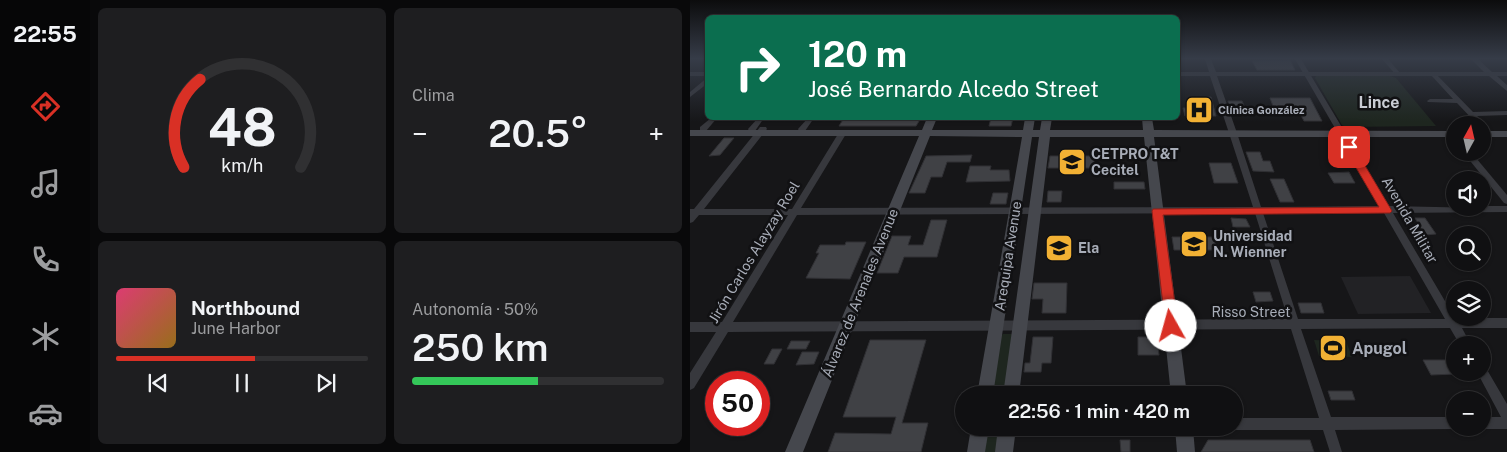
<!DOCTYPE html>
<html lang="es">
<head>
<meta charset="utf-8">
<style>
  :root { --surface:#101012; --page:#1e1e20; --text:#f1f3f6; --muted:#9c9d9f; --line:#303032; --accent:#d93025 }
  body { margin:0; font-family:"Public Sans",sans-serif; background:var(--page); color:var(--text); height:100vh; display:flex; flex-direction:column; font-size:19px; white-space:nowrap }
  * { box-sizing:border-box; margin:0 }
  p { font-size:16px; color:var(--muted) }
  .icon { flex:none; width:28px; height:28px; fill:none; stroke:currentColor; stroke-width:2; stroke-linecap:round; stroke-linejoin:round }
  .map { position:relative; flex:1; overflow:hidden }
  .panel { display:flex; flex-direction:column; gap:8px; padding:8px; background:#09090a; width:600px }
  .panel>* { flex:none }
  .banner { position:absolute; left:15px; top:15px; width:475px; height:105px; border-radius:8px; box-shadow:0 1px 4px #0004,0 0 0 1px var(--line); background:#0b6e4f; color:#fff; overflow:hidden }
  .needle { width:32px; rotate:8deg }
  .tools { position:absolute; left:756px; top:116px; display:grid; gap:10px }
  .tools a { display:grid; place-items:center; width:45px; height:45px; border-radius:50%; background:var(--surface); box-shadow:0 1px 4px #0004,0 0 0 1px var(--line); font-size:25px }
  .speed { position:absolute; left:15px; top:371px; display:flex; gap:10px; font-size:25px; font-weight:700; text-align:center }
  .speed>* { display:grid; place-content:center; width:65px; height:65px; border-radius:50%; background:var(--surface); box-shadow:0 1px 4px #0004,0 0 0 1px var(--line); line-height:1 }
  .speed .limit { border:8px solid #d22; background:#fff; color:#111 }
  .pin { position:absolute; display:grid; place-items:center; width:42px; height:42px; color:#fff; margin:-21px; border-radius:10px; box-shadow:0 2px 8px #0006 }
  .me { position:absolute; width:55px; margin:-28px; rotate:353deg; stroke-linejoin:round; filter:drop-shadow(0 0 4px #0008) }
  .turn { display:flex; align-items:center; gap:18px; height:105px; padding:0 20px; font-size:22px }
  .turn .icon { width:65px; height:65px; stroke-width:2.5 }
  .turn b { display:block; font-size:35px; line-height:42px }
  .big { font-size:38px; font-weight:600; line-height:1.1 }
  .panel .card { flex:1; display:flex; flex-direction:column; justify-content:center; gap:8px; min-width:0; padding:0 18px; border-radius:8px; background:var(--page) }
  .panel .dial { align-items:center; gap:0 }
  .dial svg { height:130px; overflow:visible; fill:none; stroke:var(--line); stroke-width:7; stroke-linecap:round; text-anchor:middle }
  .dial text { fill:var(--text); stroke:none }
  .song { display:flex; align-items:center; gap:15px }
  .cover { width:60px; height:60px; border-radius:8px; background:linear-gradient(135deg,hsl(340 70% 55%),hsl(40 70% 35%)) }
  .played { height:5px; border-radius:2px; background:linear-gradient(90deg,var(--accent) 55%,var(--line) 55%) }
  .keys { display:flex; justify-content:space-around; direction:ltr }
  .heat { display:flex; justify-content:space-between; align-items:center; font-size:28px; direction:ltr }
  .charge { height:8px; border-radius:4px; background:linear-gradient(90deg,#34c759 50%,var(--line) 0) }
  .panel .tiles { flex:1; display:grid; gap:8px; grid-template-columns:repeat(2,1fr) }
  .trip { position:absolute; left:265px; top:386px; width:288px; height:50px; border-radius:25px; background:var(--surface); box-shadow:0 1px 4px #0004,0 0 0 1px var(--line); font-weight:600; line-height:50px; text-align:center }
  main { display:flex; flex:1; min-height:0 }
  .tabs { display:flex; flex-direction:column; width:90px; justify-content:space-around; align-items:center; background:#060607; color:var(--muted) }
  .tabs .icon { width:35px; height:35px }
  .tabs .on { color:var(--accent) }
  .tabs b { font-size:22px; color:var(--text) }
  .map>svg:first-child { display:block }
  .built { fill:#222225 }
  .green { fill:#1e261f }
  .building { fill:#404145; stroke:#303034 }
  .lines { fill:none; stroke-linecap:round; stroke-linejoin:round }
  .minor { fill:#37383d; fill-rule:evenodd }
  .tertiary { fill:#37383d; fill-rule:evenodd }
  .secondary { fill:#45474d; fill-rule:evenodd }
  .route { fill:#d93025; stroke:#8d1f18 }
  .labels { text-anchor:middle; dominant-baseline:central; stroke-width:5; stroke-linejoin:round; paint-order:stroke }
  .far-poi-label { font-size:11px; font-weight:bold; fill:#a8adb8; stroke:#111113; text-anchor:start }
  .poi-label { font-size:14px; font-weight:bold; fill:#a8adb8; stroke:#111113; text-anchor:start }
  .street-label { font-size:14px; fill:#a8adb8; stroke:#111113 }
  .far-district-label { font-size:16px; font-weight:bold; fill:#c9ccd4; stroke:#111113 }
  .near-poi-label { font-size:16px; font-weight:bold; fill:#a8adb8; stroke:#111113; text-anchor:start }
</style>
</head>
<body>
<main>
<nav class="tabs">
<b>22:55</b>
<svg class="icon on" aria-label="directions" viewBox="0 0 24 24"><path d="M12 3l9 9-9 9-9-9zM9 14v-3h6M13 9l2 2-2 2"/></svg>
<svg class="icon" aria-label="music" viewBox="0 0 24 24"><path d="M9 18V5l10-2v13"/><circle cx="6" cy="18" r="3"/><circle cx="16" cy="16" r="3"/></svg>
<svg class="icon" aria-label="phone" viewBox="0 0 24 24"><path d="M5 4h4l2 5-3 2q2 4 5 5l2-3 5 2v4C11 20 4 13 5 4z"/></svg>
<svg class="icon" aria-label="climate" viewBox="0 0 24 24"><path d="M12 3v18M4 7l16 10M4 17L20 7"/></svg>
<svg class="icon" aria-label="car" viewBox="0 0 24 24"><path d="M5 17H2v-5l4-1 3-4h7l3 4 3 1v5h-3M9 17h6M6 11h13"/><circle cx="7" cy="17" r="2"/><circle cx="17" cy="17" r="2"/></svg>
</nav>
<section class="panel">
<div class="tiles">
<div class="card dial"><svg viewBox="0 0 100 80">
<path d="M14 69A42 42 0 1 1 86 69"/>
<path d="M14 69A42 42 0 0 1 24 15" stroke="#d93025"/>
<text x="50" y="56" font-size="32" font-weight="700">48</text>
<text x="50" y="72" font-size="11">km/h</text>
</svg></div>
<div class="card"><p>Clima</p>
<div class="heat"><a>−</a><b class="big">20.5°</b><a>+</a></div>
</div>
<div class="card">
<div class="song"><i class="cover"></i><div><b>Northbound</b><p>June Harbor</p></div></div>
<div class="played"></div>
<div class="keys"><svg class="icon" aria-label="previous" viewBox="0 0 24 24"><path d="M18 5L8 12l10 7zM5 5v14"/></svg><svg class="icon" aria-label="pause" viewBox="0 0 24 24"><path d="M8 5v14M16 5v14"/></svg><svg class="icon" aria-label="next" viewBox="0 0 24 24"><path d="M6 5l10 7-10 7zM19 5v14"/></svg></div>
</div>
<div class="card"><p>Autonomía · 50%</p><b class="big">250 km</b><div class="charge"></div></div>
</div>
</section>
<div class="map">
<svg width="817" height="452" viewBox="0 0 817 452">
  <rect width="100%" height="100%" fill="#161618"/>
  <!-- built -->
  <g class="built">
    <path d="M582,105l42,1 6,10h-44z"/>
    <path d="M720,276l21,37 -73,1 -17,-37z"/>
  </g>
  <!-- green -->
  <g class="green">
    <path d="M626,76h74l6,2 40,48 -90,1 -4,-2 -27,-47z"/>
    <path d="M313,334h10l-6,61h-16l9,-57z"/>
    <path d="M624,340l32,1 6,16 -33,-1z"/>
    <path d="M296,428h16l-3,24h-17z"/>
  </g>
  <!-- building -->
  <g class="building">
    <path d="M600,60l5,10h-38l-5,-9z"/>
    <path d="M506,97h15l5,19h-31l-2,-8h17z"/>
    <path d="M580,98h40l12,23h-18l-8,-15h-23z"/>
    <path d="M538,101h14l4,9h-15z"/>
    <path d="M154,118h34l-1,1 44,-1 -5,8h-77z"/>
    <path d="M301,118h22l-2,8h-22z"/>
    <path d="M34,138h10l-14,17 -11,1z"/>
    <path d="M556,152h14l3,9h7l4,11 -21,-1z"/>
    <path d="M282,155l-2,7h-23l-5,15h-11l-6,16h-16l17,-37z"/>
    <path d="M360,156h44v12h-46z"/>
    <path d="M519,163h22l7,20h-24z"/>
    <path d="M280,166h21l-1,4h19l1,11 -44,1z"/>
    <path d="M659,172l6,11h-21l-6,-10z"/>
    <path d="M580,179h14l10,23h-14z"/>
    <path d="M424,182h30l1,7h-31z"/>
    <path d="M358,191h14l-1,11h-14z"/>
    <path d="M303,193h15l-2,11h-16z"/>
    <path d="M541,218l15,1 4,8h-17z"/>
    <path d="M725,218h10l11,16 -11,1z"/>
    <path d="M241,220h16l-10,37h-33l-6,16h-21l15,-37h19l-3,9h15z"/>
    <path d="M482,237h42l3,13h-43z"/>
    <path d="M156,242h20l-16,37 -44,-1 13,-25h-3l4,-8h25z"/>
    <path d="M344,283h33l-1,30h-24l1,-14h-11z"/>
    <path d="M563,292h17l3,9 -17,1z"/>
    <path d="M608,303h23l3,10h-23z"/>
    <path d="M343,337h20l-2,26h-9l-1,9h-17l1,-9h5z"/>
    <path d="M448,337h16l3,3 2,15h-21z"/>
    <path d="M180,340h56l-24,83h26l-7,29h-93l7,-19 56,1 5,-17h-53z"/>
    <path d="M101,341h19l-4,8h-19z"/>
    <path d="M82,349h10l-8,15h-10z"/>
    <path d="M112,352h17l-5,12 -18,1z"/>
    <path d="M733,360h32v14l-24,1z"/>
    <path d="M638,391h24l3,9h-24z"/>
    <path d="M430,440h10v12h-9z"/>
    <path d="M518,440h102l4,12h-113z"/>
  </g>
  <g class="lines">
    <!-- minor -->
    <g class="minor">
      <path d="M605,59h6l88,147 93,2v-2h25v6l-114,1 62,105h52v10h-45l9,17h-11l-10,-17 -149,1 30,88h124v11h4l-4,1 -120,1 7,22h-12l-7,-22h-89l-4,-2h4v-10h85l-28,-89 -563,3 -34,56 -4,2v-17l26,-41h-26v-10h32l66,-107h-89l-6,7 -3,1v-14h4l66,-82h6l1,2 -63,80h88l46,-75 4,-2 4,2 -45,74 452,-1 -24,-74 4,-2 4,2 24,74 119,-1zM565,213l33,106 -555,3 64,-107zM573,213h121l61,106h-147z"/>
      <path d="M692,59h6l12,14v2h-4z"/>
      <path d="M743,72l2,1 38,39 34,-1v4l-30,1 9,9 -4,2v-2h-4l-21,-22 -29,-1 -1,-1 3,-2h23l-22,-24 -1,-1z"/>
      <path d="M18,77v6l-18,14v-5z"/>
      <path d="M21,118h6l-11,13h-6v-4z"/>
      <path d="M68,118h6l-9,13h-6l-1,-2z"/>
      <path d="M118,118h6l-9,13h-6l-1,-2z"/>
      <path d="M773,152h8l36,43v9l-3,-1z"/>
      <path d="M792,367l4,1 21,36v25h-25l-4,-1h4v-11h19l-24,-45h5z"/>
    </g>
    <!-- tertiary -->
    <g class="tertiary">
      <path d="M515,59h6l5,13h268l-13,-13h7l14,13h15v4h-10l10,9v6l-18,-15h-272l20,57 -4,3 -4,-3 -19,-57h-32v-4h31z"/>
      <rect x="0" y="72" width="18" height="4"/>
    </g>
    <!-- secondary -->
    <g class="secondary">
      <path d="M237,118h10l-5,12h91l2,-12h10l-2,12h7l2,-12h10l-2,12h93l-1,-12h10l2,12 301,1v6h-301l33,258h-16l-27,-258h-94l-31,258h-16l36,-258h-7l-39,258h-16l45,-258 -92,-1 -127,316h-18l134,-316h-229v-6h232z"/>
      <rect x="792" y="131" width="25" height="6"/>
      <path d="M281,428h18l-4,24h-18z"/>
      <path d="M308,428h18l-3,24h-18z"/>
      <path d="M485,428h18l2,24h-18z"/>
    </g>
  </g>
  <!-- sky -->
  <linearGradient id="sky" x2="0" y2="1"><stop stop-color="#0c0c0d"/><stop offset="0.48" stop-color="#363c48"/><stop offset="1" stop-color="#363c48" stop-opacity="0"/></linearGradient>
  <rect width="817" height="122" fill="url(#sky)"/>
  <!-- route -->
  <path class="route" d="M656,144l8,3 38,64 -2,2 -227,2 15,111 -2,4 -5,2 -5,-2 -14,-119 1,-2 226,-2 -35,-60z"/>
  <!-- icons -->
  <defs>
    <g id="hospital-square" transform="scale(1.4375)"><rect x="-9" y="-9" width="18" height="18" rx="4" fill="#f2b134" stroke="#111113"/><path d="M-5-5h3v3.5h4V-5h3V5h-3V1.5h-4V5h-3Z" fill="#111"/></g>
    <g id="university-square" transform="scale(1.4375)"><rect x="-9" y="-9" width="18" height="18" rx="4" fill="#f2b134" stroke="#111113"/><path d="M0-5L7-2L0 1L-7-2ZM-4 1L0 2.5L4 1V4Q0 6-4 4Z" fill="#111"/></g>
    <g id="school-square" transform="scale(1.4375)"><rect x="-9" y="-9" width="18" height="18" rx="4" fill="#f2b134" stroke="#111113"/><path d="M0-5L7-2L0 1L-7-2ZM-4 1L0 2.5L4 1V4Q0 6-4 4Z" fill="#111"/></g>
    <g id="stadium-square" transform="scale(1.4375)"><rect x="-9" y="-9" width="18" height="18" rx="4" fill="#f2b134" stroke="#111113"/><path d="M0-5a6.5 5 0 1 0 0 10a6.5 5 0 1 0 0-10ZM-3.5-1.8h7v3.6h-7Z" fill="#111"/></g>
  </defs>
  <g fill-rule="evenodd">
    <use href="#hospital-square" x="509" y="110"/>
    <use href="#university-square" x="382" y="162"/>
    <use href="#university-square" x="504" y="244"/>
    <use href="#school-square" x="369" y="248"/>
    <use href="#stadium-square" x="643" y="348"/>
  </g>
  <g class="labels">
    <!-- far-poi labels -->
    <g class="far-poi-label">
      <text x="528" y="110">Clínica González</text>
    </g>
    <!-- poi labels -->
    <g class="poi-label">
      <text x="401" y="154">CETPRO T&amp;T<tspan x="401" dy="16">Cecitel</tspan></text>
      <text x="523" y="236">Universidad<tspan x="523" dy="16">N. Wienner</tspan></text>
      <text x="388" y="248">Ela</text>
    </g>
    <!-- street labels -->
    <g class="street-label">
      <text transform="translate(720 220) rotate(60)">Avenida Militar</text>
      <text transform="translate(64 252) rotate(-59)">Jirón Carlos Alayzay Roel</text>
      <text transform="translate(318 256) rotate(-81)">Arequipa Avenue</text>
      <text transform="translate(170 293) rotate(-68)">Álvarez de Arenales Avenue</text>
      <text x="561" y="312">Risso Street</text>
    </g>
    <!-- far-district labels -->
    <g class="far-district-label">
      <text x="689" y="102">Lince</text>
    </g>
    <!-- near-poi labels -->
    <g class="near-poi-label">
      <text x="662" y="348">Apugol</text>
    </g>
  </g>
</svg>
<div class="tools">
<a><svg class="needle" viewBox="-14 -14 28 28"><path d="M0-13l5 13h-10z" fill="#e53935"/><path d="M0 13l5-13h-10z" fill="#9c9d9f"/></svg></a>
<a><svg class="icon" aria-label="sound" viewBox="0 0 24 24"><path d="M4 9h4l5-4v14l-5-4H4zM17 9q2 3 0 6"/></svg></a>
<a><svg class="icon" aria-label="search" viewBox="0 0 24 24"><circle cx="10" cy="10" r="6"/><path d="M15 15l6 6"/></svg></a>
<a><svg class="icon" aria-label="layers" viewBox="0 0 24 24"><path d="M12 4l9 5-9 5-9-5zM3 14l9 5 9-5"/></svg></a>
<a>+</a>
<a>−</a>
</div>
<div class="speed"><div class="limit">50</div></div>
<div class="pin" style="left:659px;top:147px;background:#d93025"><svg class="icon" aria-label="arrive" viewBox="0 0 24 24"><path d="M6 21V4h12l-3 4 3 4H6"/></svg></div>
<svg class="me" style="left:481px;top:326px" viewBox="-20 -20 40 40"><circle r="19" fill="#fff"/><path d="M0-13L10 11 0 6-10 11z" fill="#d93025"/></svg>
<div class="trip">22:56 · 1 min · 420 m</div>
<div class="banner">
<div class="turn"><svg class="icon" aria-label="right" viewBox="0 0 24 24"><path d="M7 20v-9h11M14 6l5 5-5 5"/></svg><div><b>120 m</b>José Bernardo Alcedo Street</div></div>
</div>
</div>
</main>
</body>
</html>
